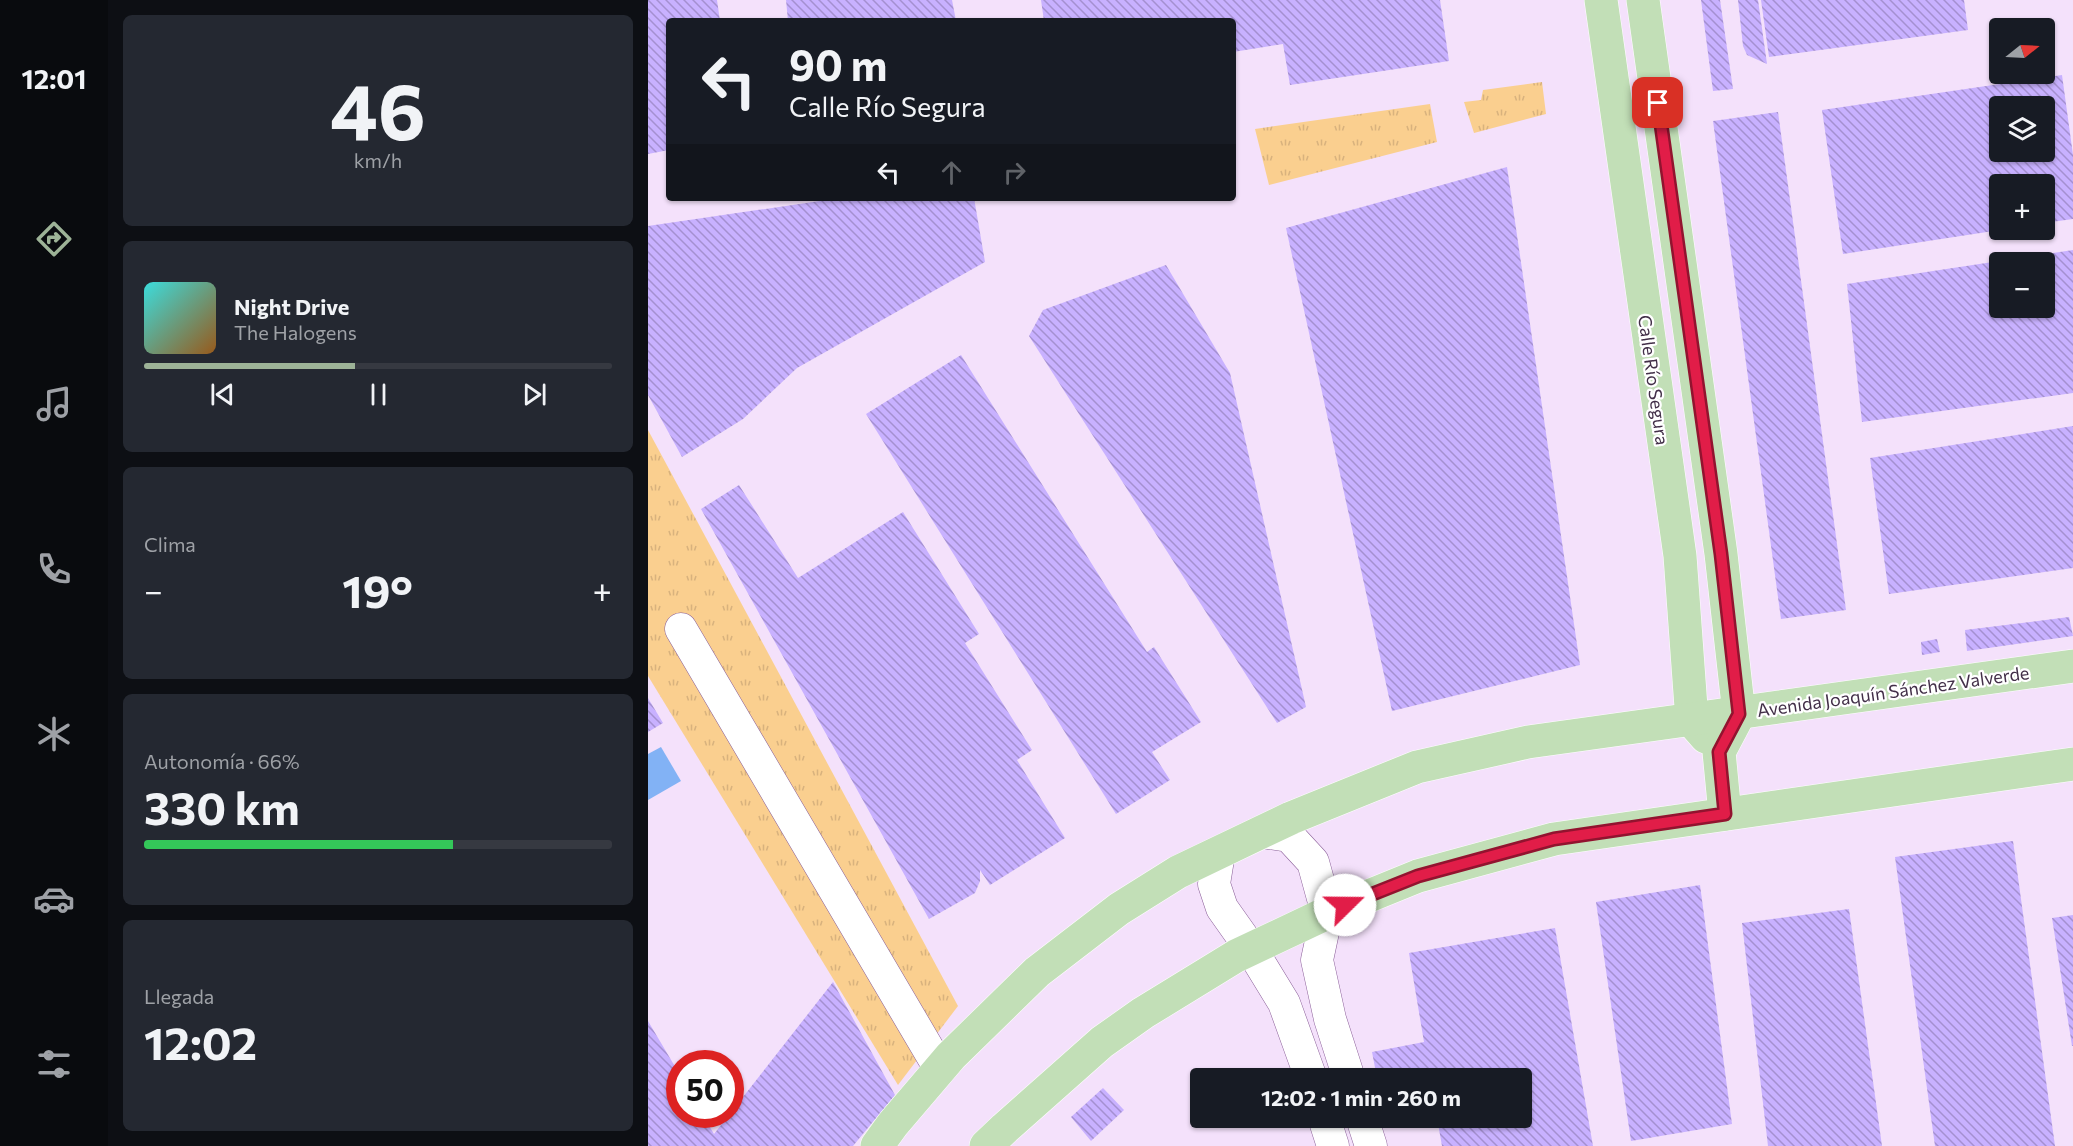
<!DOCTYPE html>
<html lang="es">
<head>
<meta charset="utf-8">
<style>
  :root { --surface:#171b24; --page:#242831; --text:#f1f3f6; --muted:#9ea1a6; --line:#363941; --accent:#9db397 }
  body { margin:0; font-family:Commissioner,sans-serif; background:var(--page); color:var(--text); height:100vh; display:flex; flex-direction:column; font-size:22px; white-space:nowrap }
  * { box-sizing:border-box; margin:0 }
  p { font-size:20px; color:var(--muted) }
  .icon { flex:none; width:33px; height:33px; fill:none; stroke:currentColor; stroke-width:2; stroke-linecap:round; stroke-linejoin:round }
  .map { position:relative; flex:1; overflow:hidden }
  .panel { display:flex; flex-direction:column; gap:15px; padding:15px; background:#0d0f14; width:540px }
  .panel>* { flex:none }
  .hud { position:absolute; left:18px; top:18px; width:570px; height:183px; border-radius:6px; box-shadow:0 2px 4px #0004; background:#171b24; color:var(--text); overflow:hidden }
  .needle { width:39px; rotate:72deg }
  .controls { position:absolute; left:1341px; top:18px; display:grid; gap:12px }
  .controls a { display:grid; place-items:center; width:66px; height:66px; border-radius:6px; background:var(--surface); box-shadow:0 2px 4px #0004; font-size:30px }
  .speed { position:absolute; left:18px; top:1050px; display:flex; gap:12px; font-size:30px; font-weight:700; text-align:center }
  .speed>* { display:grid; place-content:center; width:78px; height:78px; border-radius:50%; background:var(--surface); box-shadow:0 2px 4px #0004; line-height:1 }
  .speed .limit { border:9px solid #d22; background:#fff; color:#111 }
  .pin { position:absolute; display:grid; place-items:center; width:51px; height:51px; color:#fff; margin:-26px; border-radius:12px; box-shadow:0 3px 9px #0006 }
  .me { position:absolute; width:66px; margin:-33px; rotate:68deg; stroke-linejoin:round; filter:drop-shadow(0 0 4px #0008) }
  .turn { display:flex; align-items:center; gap:21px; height:126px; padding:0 24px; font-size:27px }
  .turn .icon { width:78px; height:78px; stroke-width:2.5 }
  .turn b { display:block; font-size:42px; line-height:51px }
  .lanes { display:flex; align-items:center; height:57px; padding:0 24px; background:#0003; justify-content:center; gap:30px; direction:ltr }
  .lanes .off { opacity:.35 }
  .big { font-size:45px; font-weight:700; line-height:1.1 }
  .panel .card { flex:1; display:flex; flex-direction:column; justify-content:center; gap:9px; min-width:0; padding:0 21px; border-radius:9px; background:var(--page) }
  .panel .dial { align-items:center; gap:0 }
  .dial b { font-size:78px; line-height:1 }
  .song { display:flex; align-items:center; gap:18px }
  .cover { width:72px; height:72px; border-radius:9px; background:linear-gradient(135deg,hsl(180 70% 55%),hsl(30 70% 35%)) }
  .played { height:6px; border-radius:3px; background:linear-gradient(90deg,var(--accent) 45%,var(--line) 45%) }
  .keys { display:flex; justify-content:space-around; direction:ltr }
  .heat { display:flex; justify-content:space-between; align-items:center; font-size:33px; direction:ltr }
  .charge { height:9px; border-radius:4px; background:linear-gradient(90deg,#34c759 66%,var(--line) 0) }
  .trip { position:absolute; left:542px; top:1068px; width:342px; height:60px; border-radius:6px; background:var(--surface); box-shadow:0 2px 4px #0004; font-weight:700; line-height:60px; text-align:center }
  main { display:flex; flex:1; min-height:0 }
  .menu { display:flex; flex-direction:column; width:108px; justify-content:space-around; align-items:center; background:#090b0e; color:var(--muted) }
  .menu .icon { width:42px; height:42px }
  .menu .selected { color:var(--accent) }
  .menu b { font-size:27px; color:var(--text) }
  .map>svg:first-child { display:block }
  .grass { fill:url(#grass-tufts) }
  .water { fill:#82b2f5 }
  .building { fill:url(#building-back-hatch); fill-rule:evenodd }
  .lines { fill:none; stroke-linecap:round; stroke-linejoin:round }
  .minor-casing { stroke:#8a5f98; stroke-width:33 }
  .major-casing { stroke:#fff; stroke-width:34 }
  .minor { stroke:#fff; stroke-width:32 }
  .major { stroke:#c2dfb7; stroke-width:33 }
  .route-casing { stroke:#92132f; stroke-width:15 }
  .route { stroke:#e11d48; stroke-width:10 }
  .labels { text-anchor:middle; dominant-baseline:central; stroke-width:4.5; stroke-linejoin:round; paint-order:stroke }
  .street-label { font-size:18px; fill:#422f48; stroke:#fff }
</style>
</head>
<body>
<main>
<nav class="menu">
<b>12:01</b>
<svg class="icon selected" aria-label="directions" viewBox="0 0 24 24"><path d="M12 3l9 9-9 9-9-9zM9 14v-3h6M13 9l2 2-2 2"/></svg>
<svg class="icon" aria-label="music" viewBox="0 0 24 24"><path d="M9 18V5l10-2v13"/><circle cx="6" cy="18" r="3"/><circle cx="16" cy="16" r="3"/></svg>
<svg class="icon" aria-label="phone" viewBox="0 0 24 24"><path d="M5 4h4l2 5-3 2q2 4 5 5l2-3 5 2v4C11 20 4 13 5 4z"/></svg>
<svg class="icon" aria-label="climate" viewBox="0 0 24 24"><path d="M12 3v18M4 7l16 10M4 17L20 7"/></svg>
<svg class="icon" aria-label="car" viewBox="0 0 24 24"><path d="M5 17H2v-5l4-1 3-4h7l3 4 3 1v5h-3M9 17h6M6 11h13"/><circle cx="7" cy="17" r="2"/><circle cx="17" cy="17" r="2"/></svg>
<svg class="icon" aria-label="filters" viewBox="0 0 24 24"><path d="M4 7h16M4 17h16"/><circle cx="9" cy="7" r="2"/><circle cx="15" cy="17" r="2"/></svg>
</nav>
<section class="panel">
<div class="card dial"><b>46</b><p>km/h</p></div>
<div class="card">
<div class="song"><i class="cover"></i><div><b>Night Drive</b><p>The Halogens</p></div></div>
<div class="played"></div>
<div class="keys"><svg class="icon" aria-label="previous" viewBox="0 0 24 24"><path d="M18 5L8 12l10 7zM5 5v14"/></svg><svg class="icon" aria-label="pause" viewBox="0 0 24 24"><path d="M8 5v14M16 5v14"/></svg><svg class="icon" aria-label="next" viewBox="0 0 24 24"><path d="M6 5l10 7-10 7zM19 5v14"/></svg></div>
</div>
<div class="card"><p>Clima</p>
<div class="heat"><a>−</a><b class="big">19°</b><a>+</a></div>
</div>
<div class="card"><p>Autonomía · 66%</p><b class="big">330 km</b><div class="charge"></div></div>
<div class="card"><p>Llegada</p><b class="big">12:02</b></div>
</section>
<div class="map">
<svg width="1425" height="1146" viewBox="0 0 1425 1146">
  <defs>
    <pattern id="grass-tufts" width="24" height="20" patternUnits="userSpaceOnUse" patternTransform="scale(1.5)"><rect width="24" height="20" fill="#facf8f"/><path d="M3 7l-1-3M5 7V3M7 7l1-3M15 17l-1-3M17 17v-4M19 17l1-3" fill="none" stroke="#d8b27d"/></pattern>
    <pattern id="building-back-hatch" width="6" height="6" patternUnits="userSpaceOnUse" patternTransform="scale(1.5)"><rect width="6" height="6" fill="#c8b1ff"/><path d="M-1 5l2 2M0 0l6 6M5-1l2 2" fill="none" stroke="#a490d0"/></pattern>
  </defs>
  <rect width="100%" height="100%" fill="#f4e1fb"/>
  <!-- grass -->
  <g class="grass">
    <path d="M894,82l4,32 -72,19 -10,-31 17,-2 2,-10z"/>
    <path d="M782,104l7,38 -168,43 -14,-56z"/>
    <path d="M0,430l310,576 -60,79 -250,-409z"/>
  </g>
  <!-- water -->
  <path class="water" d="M13,747l20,34 -33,19v-46z"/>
  <!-- building -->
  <g class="building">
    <path d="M0,0h69l3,21h-51v129l-21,4z"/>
    <path d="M138,0h166l4,21h-168z"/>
    <path d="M393,0h399l9,61 -159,24 -7,-41 -50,8v-31h-189z"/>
    <path d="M1053,0h19l13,89 -20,2z"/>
    <path d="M1090,0h20l9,64 -20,-9 -4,-9z"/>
    <path d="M1113,0h203l4,30 -199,27z"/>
    <path d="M1414,75l11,80v64l-29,4v-39h-44v46l-157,24 -21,-144zM1352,106h44v46h-44z"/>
    <path d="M1130,112l68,498 -65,9 -68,-498z"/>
    <path d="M859,167l73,498 -188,46 -106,-483z"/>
    <path d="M192,198h134l11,64 -188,106 -54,51 -61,38 -34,-62v-169z"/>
    <path d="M1425,250v143l-211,29 -15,-138zM1352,262h44v46h-44z"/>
    <path d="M518,265l64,108 76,334 -29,16 -248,-387 14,-26z"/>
    <path d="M313,355l186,297 7,-5 47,75 -49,30 18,28 -54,34 -250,-400z"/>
    <path d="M1425,426v142l-184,26 -19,-136z"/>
    <path d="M91,485l59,93 105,-66 76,122 -14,9 67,107 -15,10 48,78 -75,47 -10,-15v11l-5,12 -46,26 -228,-410z"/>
    <path d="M1421,617l4,19 -106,15 -2,-21z"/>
    <path d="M1289,639l3,13 -18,3 -1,-13z"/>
    <path d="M0,698l15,25 -15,9z"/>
    <path d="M1365,841l42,305h-120l-40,-289z"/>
    <path d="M1052,885l32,239 -101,17 -35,-239z"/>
    <path d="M1201,909l33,237h-114l-26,-223z"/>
    <path d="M1425,915v131h-1l-20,-128z"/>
    <path d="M907,928l38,218h-151l-5,-28h84v-40h-144l-5,-26 52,-10 -15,-89z"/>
    <path d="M185,982l62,113 -42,51h-205v-125l32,54v39h22l12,20z"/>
    <path d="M455,1088l21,22 -33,31 -20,-24z"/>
  </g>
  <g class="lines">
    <!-- minor casing -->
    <g class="minor-casing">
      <g id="minor">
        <path d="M33,629l259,440"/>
        <path d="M614,832l27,4 24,26 14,51 -10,47 13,59 19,59"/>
        <path d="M571,853l-5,31 8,24 29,41 33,54 27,75"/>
        <path d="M676,1118l9,28"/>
        <path d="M714,1118l9,28"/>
      </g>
    </g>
    <!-- major casing -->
    <g class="major-casing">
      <g id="major">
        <path d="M953,0l79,556 12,165 14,16"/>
        <path d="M995,0l78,554 18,160 -20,38 6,62"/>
        <path d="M229,1146l16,-22 58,-68 86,-84 82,-63 59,-37 113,-54 126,-51 111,-25 545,-76"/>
        <path d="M338,1146l19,-18 97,-86 41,-29 93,-57 91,-43 91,-37 136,-37 519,-75"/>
      </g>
    </g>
    <!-- minor -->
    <use href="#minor" class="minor"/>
    <!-- major -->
    <use href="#major" class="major"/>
  </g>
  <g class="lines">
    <!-- route casing -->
    <g class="route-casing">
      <path id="route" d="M697,905l73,-29 136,-37 171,-25 -6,-62 20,-38 -18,-160 -63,-451"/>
    </g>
    <!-- route -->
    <use href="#route" class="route"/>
  </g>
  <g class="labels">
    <!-- street labels -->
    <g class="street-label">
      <text transform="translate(1006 380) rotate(82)">Calle Río Segura</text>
      <text transform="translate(1245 691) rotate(-8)">Avenida Joaquín Sánchez Valverde</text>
    </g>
  </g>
</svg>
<div class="controls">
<a><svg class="needle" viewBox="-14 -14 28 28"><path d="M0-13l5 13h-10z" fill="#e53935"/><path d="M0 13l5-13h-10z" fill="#9ea1a6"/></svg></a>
<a><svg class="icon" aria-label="layers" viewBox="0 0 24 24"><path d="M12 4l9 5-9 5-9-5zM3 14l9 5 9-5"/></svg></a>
<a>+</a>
<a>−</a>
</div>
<div class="speed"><div class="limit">50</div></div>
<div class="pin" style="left:1010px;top:103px;background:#d93025"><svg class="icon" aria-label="arrive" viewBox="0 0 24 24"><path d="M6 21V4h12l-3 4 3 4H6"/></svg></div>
<svg class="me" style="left:697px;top:905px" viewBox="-20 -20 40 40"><circle r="19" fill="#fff"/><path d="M0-13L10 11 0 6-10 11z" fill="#e11d48"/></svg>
<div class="trip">12:02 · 1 min · 260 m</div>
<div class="hud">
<div class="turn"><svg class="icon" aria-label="left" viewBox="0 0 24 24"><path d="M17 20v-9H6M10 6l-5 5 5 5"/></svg><div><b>90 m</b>Calle Río Segura</div></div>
<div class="lanes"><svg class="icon" aria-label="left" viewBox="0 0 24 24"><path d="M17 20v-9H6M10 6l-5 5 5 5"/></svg><svg class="icon off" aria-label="ahead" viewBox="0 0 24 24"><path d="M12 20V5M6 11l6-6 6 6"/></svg><svg class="icon off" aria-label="right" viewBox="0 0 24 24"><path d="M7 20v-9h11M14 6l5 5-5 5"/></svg></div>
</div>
</div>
</main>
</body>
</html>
